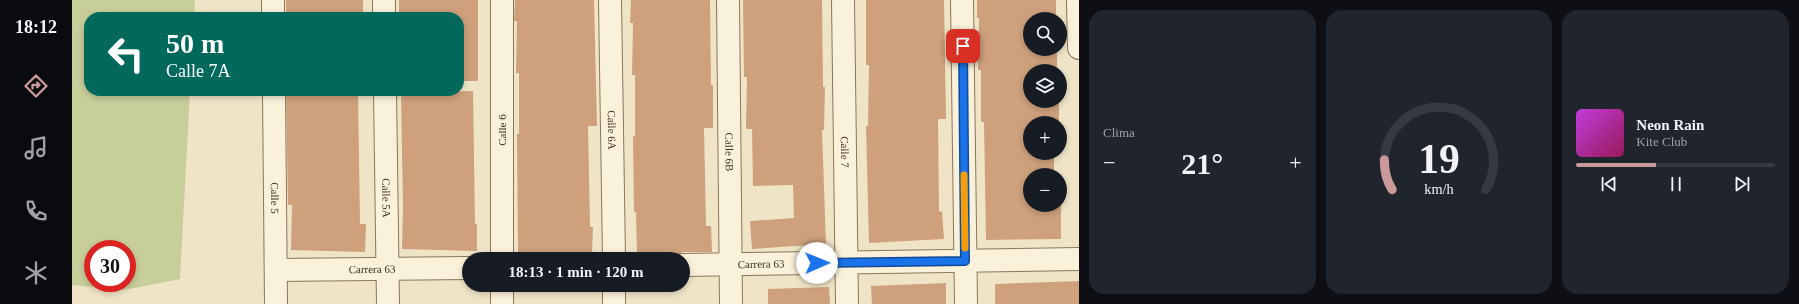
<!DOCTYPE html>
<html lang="es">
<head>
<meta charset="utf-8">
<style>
  :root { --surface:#171b24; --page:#20242c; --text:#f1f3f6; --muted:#9ea1a6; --line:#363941; --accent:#cb999a }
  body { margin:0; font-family:"Times New Roman",serif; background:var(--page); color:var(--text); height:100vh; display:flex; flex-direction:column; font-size:15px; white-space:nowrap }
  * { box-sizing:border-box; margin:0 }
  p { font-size:13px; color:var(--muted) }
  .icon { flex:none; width:22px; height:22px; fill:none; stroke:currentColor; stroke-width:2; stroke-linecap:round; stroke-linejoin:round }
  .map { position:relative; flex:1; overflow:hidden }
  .details { display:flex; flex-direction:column; gap:10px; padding:10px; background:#0d0f14; width:720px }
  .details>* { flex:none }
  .hud { position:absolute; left:12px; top:12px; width:380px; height:84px; border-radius:16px; box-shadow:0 2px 6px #0003; background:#00695c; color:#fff; overflow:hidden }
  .controls { position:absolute; left:951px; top:12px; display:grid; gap:8px }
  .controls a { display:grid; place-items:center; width:44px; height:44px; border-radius:50%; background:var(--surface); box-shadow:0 2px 6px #0003; font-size:20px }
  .speed { position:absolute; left:12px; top:240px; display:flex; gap:8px; font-size:20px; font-weight:700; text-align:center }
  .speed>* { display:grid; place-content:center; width:52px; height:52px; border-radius:50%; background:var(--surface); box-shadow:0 2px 6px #0003; line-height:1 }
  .speed .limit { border:6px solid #d22; background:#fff; color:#111 }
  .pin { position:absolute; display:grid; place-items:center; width:34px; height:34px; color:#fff; margin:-17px; border-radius:8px; box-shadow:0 2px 6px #0006 }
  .me { position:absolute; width:44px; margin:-22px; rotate:89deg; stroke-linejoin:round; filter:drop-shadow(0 0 3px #0008) }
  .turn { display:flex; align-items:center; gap:14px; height:84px; padding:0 16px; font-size:18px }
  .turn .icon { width:52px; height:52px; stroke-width:2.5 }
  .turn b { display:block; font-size:28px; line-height:34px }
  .big { font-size:30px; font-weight:700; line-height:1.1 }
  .details .widget { flex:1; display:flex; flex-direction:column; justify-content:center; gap:6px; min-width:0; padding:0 14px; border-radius:16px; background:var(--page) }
  .details .dial { align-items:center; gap:0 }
  .dial svg { height:104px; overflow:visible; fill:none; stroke:var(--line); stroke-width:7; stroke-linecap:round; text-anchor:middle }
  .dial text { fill:var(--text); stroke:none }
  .song { display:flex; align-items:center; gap:12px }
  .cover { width:48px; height:48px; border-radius:6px; background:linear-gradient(135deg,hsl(290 70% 55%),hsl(330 70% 35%)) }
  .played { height:4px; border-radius:2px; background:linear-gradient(90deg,var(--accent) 40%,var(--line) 40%) }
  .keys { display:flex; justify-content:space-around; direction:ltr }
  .heat { display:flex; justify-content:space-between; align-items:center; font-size:22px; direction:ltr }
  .details .tiles { flex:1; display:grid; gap:10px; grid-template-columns:repeat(3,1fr) }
  .trip { position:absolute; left:390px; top:252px; width:228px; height:40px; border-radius:20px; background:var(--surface); box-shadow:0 2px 6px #0003; font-weight:700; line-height:40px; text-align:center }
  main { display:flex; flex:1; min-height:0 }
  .dock { display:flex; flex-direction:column; width:72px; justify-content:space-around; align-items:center; background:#090b0e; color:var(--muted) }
  .dock .icon { width:28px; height:28px }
  .dock .current { color:var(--accent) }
  .dock b { font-size:18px; color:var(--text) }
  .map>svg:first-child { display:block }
  .green { fill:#c7ce9a; fill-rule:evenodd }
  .building { fill:#cea07c }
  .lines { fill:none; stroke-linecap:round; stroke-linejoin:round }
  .minor-casing { stroke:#8b765b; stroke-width:24 }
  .minor { stroke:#faf1da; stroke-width:22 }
  .route-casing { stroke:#114b97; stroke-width:10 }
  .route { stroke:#1a73e8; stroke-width:7 }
  .slow { stroke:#f59e0b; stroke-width:7 }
  .labels { text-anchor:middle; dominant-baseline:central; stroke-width:4; stroke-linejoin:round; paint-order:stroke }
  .street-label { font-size:11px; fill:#3b2e1f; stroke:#f6eed6 }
</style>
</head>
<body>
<main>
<nav class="dock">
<b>18:12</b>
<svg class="icon current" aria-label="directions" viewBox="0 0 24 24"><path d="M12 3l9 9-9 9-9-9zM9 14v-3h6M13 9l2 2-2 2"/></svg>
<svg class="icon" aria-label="music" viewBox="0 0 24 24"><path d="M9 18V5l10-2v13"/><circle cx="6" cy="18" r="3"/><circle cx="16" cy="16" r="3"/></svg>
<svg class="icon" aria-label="phone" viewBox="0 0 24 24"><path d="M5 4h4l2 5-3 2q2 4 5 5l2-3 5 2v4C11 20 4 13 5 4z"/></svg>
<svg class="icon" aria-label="climate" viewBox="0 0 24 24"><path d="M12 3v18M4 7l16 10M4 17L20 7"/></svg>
</nav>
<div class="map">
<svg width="1007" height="304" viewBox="0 0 1007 304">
  <rect width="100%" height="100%" fill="#efe4c6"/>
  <!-- green -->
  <path class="green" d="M0,0h123l-1,17h-105v74h101l-10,188 -56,11 -52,-5zM21,249h34v34h-34z"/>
  <!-- building -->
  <g class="building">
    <rect x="214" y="0" width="77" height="17"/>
    <path d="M327,0h79v81h-19v-64h-60z"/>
    <path d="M443,0h79l3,126h-9l2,101h3l-1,28 -74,-3 -1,-118h2v-61h-3l1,-52h-3z"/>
    <path d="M559,0h79l1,85h2v43h-9l2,98h5l1,26h-29l-8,4h-38l-1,-44h-2l-1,-76h2v-61h-3l1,-52h-3z"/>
    <path d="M671,0h79l1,87h2l-1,43h-2l4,114 -74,5 -2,-28 44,-3 -1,-33 -40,1 -1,-57h-6l1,-52h-3z"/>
    <path d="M794,0h78l2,119h-8l1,93 3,-1 2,28 -75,4 -3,-117h2l1,-61h-3z"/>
    <path d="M905,0h79v17h-26v32h27v22h-27v30h29v22h-29v30h24v22h-24v30h30l1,-21v55l-75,1 -2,-118h-3v-52h-3l1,-52h-2z"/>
    <path d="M214,91l72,1 2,132h6l-1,28 -74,-2 1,-45h-4z"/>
    <path d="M401,91l2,133h2v27l-75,-2 1,-42 -2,-114z"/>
    <path d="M1007,281v23h-84v-20z"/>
    <path d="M874,283v21h-74l-1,-18z"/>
    <path d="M757,287l1,17h-62v-15z"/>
  </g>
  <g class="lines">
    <!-- minor casing -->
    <g class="minor-casing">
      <g id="minor">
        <path d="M201,0v17"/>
        <path d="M312,0v17"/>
        <path id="s1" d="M538,0l4,259"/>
        <path id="s2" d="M656,0l3,304"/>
        <path id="s3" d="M771,0l4,304"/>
        <path d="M890,0l4,304"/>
        <path d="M1006,0l1,48"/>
        <path id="s4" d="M202,91l2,213"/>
        <path id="s5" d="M313,91l3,213"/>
        <path d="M430,259v-259"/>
        <path id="s6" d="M611,265l396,-6"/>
        <path id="s7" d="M204,270l193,-2"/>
        <path d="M542,285v19"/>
        <path d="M430,304v-19"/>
      </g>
    </g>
    <!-- minor -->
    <use href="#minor" class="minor"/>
  </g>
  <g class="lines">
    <!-- route casing -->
    <g class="route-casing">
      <path id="route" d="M745,263l148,-2 -2,-215"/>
    </g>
    <!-- route -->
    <use href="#route" class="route"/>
    <!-- slow -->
    <path class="slow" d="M892,175l1,73"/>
  </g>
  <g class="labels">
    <!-- street labels -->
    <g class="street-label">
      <text transform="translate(430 130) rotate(-90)">Calle 6</text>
      <text stroke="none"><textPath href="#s1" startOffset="130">Calle 6A</textPath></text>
      <text stroke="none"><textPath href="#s2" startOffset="152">Calle 6B</textPath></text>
      <text stroke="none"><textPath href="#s3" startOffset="152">Calle 7</textPath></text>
      <text stroke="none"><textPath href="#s4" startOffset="107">Calle 5</textPath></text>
      <text stroke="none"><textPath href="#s5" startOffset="107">Calle 5A</textPath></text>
      <text stroke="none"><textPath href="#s6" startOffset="78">Carrera 63</textPath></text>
      <text stroke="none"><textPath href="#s7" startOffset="96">Carrera 63</textPath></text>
    </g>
  </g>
</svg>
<div class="controls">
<a><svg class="icon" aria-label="search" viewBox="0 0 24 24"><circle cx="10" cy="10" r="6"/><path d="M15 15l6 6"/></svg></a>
<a><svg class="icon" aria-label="layers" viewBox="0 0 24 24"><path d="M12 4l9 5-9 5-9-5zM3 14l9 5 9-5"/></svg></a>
<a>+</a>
<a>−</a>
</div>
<div class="speed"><div class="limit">30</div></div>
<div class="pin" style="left:891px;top:46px;background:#d93025"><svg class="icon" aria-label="arrive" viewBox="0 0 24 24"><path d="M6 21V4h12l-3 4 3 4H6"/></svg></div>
<svg class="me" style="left:745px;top:263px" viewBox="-20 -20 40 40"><circle r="19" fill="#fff"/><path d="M0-13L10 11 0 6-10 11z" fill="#1a73e8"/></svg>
<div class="trip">18:13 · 1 min · 120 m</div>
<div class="hud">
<div class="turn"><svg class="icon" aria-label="left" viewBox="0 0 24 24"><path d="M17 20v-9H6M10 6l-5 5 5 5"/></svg><div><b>50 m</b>Calle 7A</div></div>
</div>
</div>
<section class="details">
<div class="tiles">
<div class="widget"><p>Clima</p>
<div class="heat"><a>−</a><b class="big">21°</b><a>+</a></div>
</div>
<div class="widget dial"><svg viewBox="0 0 100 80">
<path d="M14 69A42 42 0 1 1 86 69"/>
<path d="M14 69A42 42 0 0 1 8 46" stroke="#cb999a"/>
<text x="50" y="56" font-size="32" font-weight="700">19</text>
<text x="50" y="72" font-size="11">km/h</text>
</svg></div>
<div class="widget">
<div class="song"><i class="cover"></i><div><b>Neon Rain</b><p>Kite Club</p></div></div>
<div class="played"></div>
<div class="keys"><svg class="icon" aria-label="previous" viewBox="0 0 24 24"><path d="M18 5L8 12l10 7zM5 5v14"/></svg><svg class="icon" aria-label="pause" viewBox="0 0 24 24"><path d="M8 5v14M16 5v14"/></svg><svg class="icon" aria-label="next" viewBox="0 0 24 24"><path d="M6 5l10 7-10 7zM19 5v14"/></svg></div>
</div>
</div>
</section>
</main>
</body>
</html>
